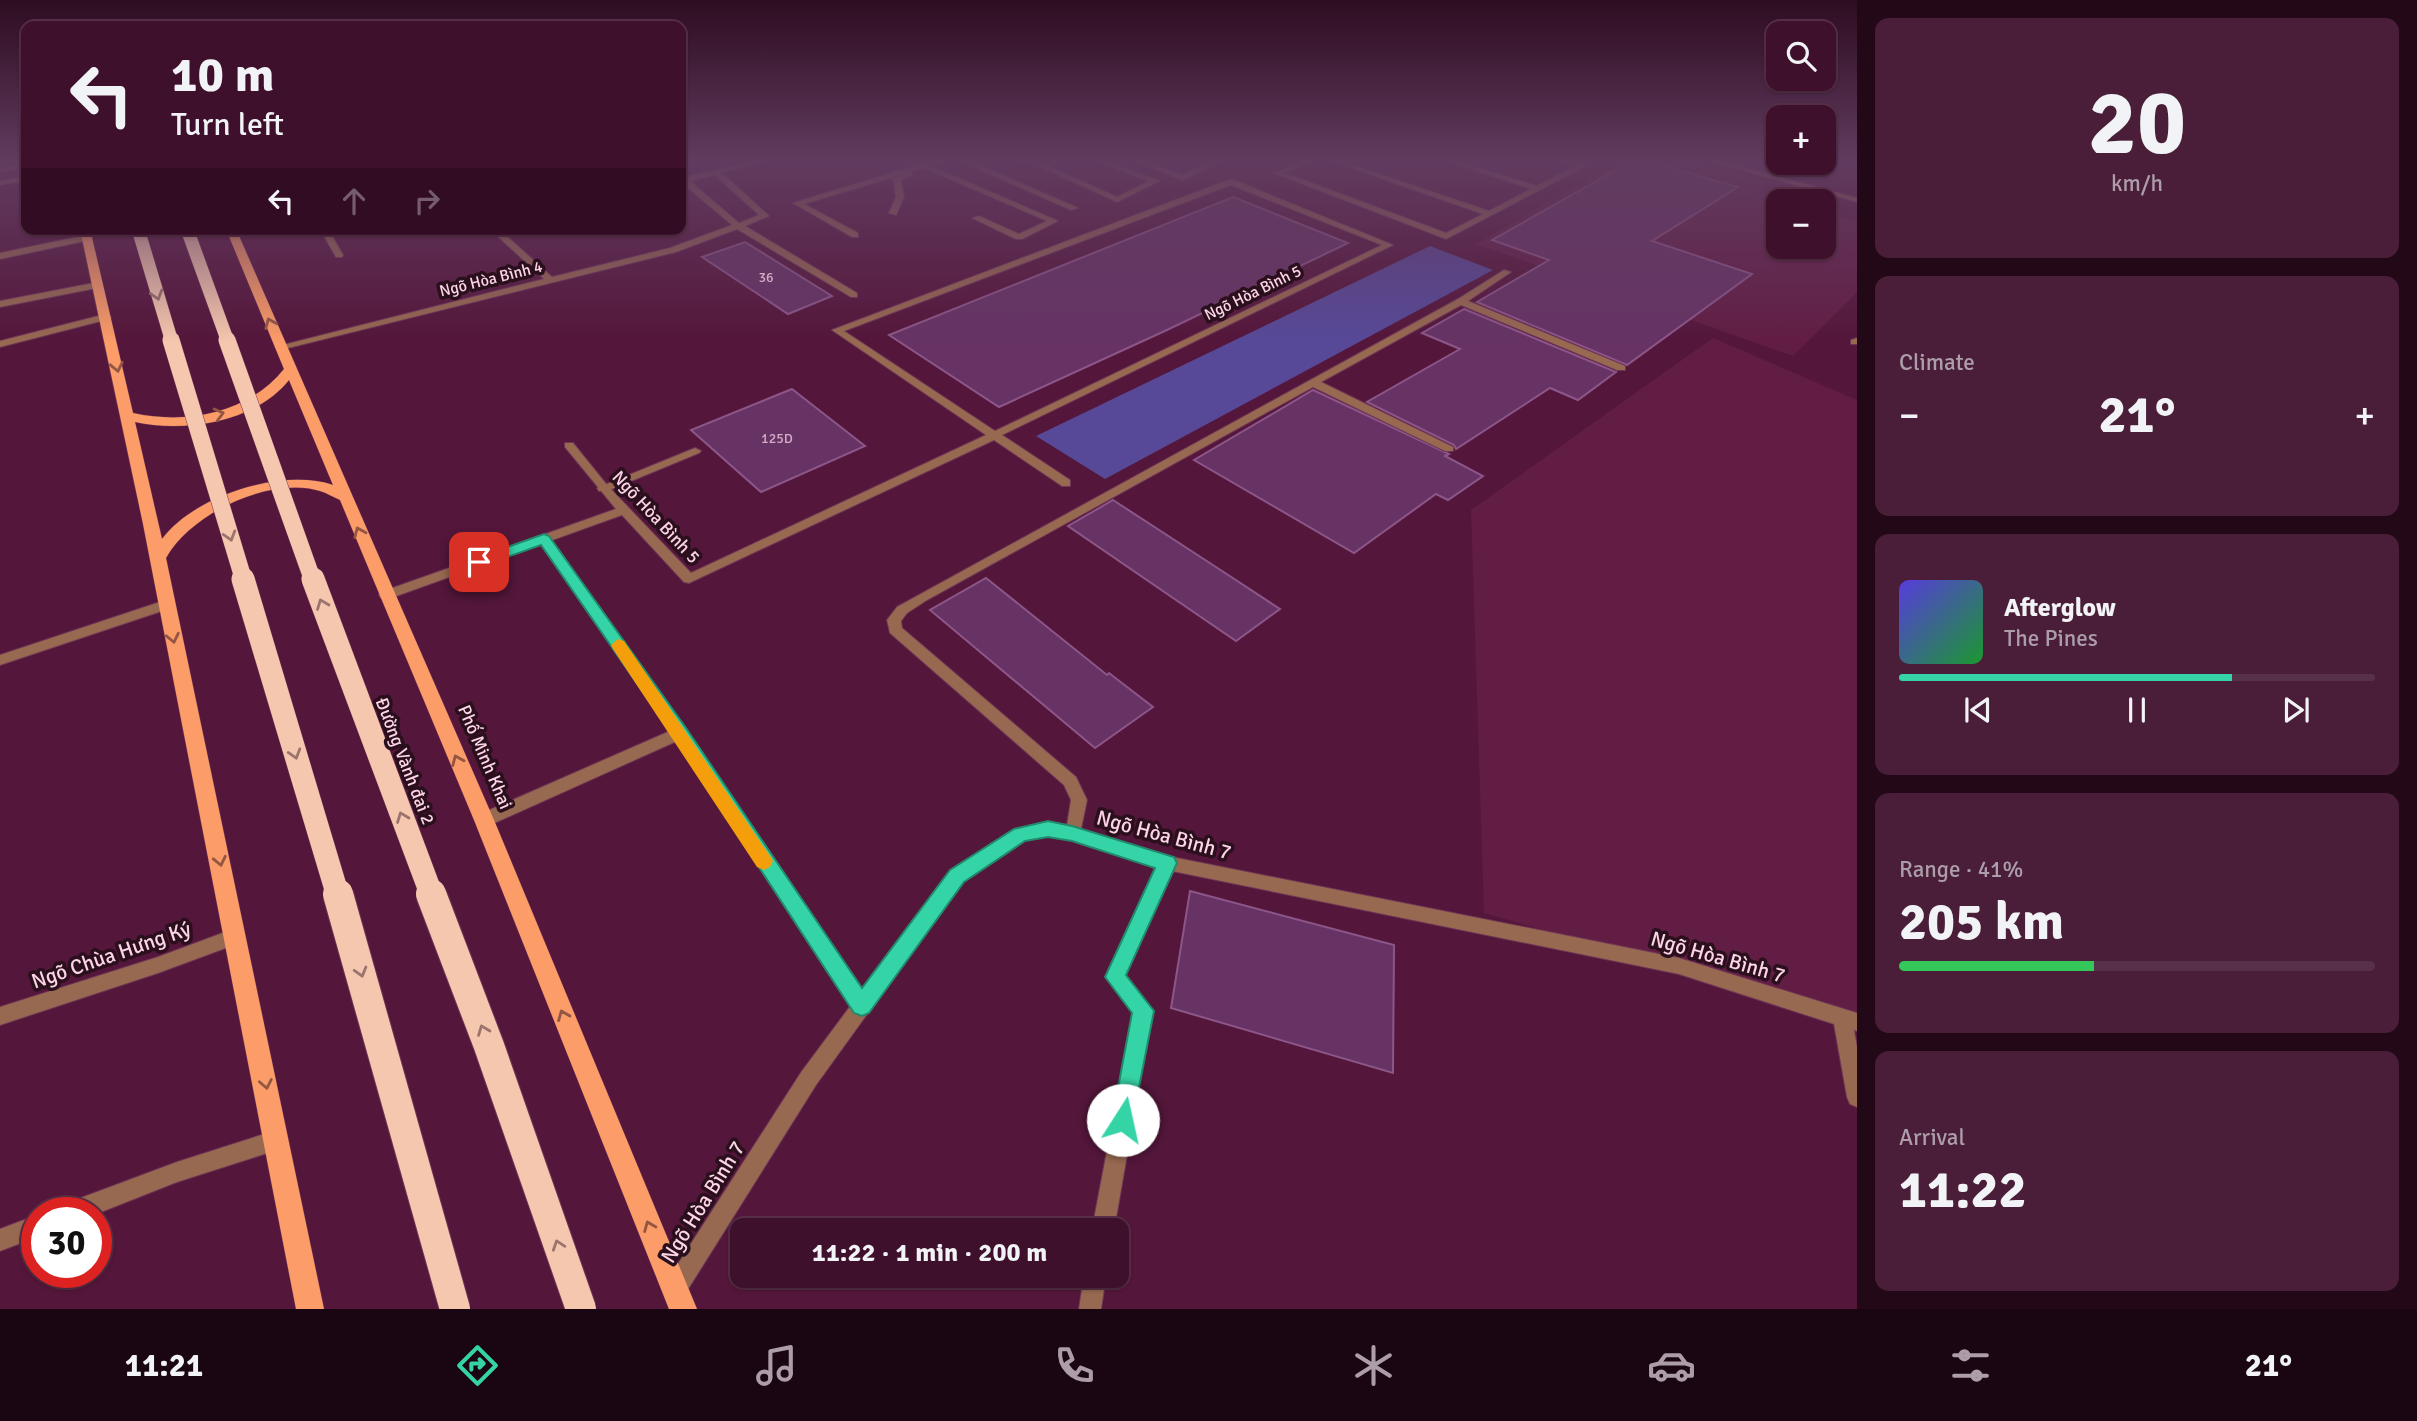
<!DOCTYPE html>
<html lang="en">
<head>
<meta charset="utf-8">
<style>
  :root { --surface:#3f102c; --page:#4a1e38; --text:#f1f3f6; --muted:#ad9da9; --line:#583048; --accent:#35d4a7 }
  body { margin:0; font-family:Signika,sans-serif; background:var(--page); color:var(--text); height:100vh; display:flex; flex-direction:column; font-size:26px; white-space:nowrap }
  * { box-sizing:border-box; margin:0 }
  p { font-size:23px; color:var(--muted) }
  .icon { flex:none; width:38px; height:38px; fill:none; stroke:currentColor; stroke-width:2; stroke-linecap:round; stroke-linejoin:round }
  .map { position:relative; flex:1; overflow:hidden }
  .details { display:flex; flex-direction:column; gap:18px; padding:18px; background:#230918; width:560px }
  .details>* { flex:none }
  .top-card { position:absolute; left:21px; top:21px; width:665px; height:214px; border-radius:14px; box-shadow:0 2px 5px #0004,0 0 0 2px var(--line); background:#3f102c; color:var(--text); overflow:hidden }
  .buttons { position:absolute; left:1766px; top:21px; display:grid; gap:14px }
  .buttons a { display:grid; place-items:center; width:70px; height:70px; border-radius:14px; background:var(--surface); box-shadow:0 2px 5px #0004,0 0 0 2px var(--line); font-size:35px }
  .speed { position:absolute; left:21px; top:1197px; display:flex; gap:14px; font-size:35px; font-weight:700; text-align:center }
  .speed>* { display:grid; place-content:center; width:91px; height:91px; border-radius:50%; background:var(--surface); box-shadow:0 2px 5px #0004,0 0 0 2px var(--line); line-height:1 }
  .speed .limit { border:10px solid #d22; background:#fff; color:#111 }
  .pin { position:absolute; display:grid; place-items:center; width:60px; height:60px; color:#fff; margin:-30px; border-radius:14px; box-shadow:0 4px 10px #0006 }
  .me { position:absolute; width:77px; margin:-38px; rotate:10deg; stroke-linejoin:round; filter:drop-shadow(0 0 5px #0008) }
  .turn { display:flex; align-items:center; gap:24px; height:147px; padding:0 35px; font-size:32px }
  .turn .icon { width:91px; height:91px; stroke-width:2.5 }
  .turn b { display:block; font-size:49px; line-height:60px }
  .lanes { display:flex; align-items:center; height:66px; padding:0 35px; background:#0003; justify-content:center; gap:35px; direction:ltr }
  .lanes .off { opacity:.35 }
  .big { font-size:52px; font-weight:700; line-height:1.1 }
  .details .widget { flex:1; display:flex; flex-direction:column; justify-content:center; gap:10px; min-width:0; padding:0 24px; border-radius:14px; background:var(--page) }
  .details .dial { align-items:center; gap:0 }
  .dial b { font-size:91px; line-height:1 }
  .song { display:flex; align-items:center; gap:21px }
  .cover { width:84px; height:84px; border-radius:10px; background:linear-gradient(135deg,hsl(250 70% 55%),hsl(130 70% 35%)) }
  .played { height:7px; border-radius:4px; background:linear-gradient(90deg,var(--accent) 70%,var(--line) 70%) }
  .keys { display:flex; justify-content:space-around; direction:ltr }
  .heat { display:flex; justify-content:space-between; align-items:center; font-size:38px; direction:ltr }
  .charge { height:10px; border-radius:5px; background:linear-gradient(90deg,#34c759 41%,var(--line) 0) }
  .trip { position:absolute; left:730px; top:1218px; width:399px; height:70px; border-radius:14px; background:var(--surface); box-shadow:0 2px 5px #0004,0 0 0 2px var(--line); font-weight:700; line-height:70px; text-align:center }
  .dock { display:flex; height:112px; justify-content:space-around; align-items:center; background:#190612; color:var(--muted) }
  .dock .icon { width:49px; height:49px }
  .dock .active { color:var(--accent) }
  .dock b { font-size:32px; color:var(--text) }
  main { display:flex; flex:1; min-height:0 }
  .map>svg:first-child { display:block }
  .built { fill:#621d44 }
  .green { fill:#574998 }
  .building { fill:#663364; stroke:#8c5689; stroke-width:2 }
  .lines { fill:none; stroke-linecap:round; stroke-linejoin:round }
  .lane-casing { stroke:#6f3556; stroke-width:2 }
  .street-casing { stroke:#6f3556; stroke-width:2 }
  .primary-casing { stroke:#6f3556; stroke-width:1 }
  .lane { fill:#976950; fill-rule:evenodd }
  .street { fill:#976950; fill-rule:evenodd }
  .primary { fill:#fc9c68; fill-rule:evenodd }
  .highway-bridge-far3-casing { stroke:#6f3556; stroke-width:14; stroke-linecap:butt }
  .highway-bridge-far2-casing { stroke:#6f3556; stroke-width:18; stroke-linecap:butt }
  .highway-bridge-far1-casing { stroke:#6f3556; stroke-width:24; stroke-linecap:butt }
  .highway-bridge-casing { stroke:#6f3556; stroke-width:32; stroke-linecap:butt }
  .highway-bridge-far3 { stroke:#f5c7ae; stroke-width:13 }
  .highway-bridge-far2 { stroke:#f5c7ae; stroke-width:17 }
  .highway-bridge-far1 { stroke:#f5c7ae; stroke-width:23 }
  .highway-bridge { stroke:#f5c7ae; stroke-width:30 }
  .oneway { stroke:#9a746d }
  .oneway2 { stroke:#935642 }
  .route { fill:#35d4a7; stroke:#228a6d; stroke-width:2 }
  .slow { fill:#f59e0b }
  .labels { text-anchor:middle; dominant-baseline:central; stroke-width:7; stroke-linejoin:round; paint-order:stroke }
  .number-label { font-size:14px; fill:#d7acc6 }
  .far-street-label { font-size:16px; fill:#fdd5e7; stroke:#2a0f1d }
  .street-label { font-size:18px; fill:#fdd5e7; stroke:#2a0f1d }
  .near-street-label { font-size:21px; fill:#fdd5e7; stroke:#2a0f1d }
</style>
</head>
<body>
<main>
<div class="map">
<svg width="1857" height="1309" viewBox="0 0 1857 1309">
  <rect width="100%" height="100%" fill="#54163a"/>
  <!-- built -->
  <g class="built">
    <path d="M1620,160h69l81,22 -14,11 29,8h-7v46h46v-35l33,9v71l-64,64 -317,-112z"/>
    <path d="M1713,338l144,62v621l-373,-108 -13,-403z"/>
  </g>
  <!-- green -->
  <path class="green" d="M1430,246l63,24 -388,209 -69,-43z"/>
  <!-- building -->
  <g class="building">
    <path d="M1634,160h9l95,27 -86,54 100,33 -125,91 -150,-63 72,-42 -57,-20z"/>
    <path d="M1233,197l115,46 -181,87 -168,77 -110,-72z"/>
    <path d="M745,242l87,54 -44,18 -86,-57z"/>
    <path d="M1464,309l152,63 -38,28 -28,-12 -94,61 -2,-4 -87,-43 93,-53 -38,-16z"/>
    <path d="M792,389l73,57 -104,46 -70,-62z"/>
    <path d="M1313,390l136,64 -4,2 38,20 -35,24 -12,-6 -82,59 -160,-93z"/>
    <path d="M1113,500l103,67 64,42 -44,32 -168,-115z"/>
    <path d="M986,578l121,97 2,-2 44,34 -58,41 -165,-138z"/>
    <path d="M1190,891l204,54 -1,128 -222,-65z"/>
  </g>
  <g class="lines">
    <!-- lane casing -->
    <g class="lane-casing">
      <g id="lane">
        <path d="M685,160h8l-12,12v-7z"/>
        <path d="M757,160h12l-47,13 47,43 -24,10 112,67v4h-6l-114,-68 -61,23 -396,98 -5,-3 269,-68 -54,-50h9l53,48 118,-29 62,-23 -51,-43v-7l5,2zM715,175l44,40 -20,8 -49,-42z"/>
        <path d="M908,160h10l7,3 21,-3 -15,6 127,55 -36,18h-6l-44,-21 7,-2 40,18 28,-13 -123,-53 -12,3v4l-11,5 3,17 -8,18 -7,-2 7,-16 -3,-18 5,-3 -94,28 54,29v4h-6l-59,-34 124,-38z"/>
        <path d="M958,160h10l110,48 -7,2z"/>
        <path d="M1025,160h10l82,37 32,-16 -55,-21h10l56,21 -43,21z"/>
        <path d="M1130,160h10l43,15 30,-15h11l-41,20z"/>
        <path d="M26,163v4l-26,5v-4z"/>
        <path d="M26,176v4l-26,5v-4z"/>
        <path d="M320,229h8l15,26 -1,2h-6z"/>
        <path d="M99,282l3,1v4l-102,20v-6z"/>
        <path d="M106,314l5,3 -2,2 -109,28v-6z"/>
        <path d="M1857,338v6h-6v-4z"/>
        <path d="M695,448l6,3 -2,2 -92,38h-8l-2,-3z"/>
        <path d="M544,535l4,1 137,193 184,271 2,6 -2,6 -7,3 -7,-3 -178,-271 -187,84 -6,2 -6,-2 -2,-5 2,-5 192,-84 -132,-192z"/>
        <path d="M166,600l7,5 -2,3 -171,57v-10z"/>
        <path d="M277,1130l7,3 3,7 -3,7 -7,3 -100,32 -81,32 -37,-1 3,-8 8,-3 107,-40z"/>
        <path d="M37,1215v22l-37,14v-22z"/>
      </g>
    </g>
    <!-- street casing -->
    <g class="street-casing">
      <g id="street">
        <path d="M1305,160h10l-30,13 161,60 37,-19 -155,-54h10l151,51 42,-22 -87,-29h11l82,26 36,-19 -21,-7h11l16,4 9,-4h9l-151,79 -172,-66z"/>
        <path d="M1704,160h12l141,38v4z"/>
        <path d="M1228,180h6l159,65 -391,190 68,45v6h-8l-68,-46 -305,143 -5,-1 -62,-67 -231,83h-10l-2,-3 2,-3 235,-83 -51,-62v-4h8l34,42 84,88 295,-138 -154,-105zM1231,185l151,60 -387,186 -151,-100z"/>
        <path d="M87,235l4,3 -1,2 -90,19v-6z"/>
        <path d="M1504,270l7,2 -43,29 157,65v4h-8l-156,-65 -140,77 132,65v4h-8l-132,-64 -386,213 -20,13 -6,8 1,7 174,149 11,23 -6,29 86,27 512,102 178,55v18l-3,-1 3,17v60l-7,-3 -3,-7 -13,-73 -155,-50 -507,-103 -47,104 27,36 -38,219h-22l41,-217 -27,-36 51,-110 -85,-27 -25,-4 -23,4 -61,41 -147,204 -133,212 -8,3 -8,-3 -3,-8 3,-8 135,-210 149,-200 63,-42 33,-7 20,3 4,-25 -7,-15 -174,-152 -3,-13 10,-13 561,-308z"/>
        <path d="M236,928l6,2 3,6 -3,6 -84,31 -158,52v-18l158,-50z"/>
        <path d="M1084,1276h22l-5,33h-22z"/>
      </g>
    </g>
    <!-- primary casing -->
    <g class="primary-casing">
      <path id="primary" d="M80,229h10l43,184c54,12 116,0 151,-44l-58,-140h10l258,591 203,489h-28l-195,-489 -134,-320c-7,-3 -13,-7 -20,-9 -50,-15 -129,22 -154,67l158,751h-28l-153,-785zM289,380l44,105c-51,-17 -138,10 -171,54l-27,-117c50,11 121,0 154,-42z"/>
    </g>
    <!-- lane -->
    <use href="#lane" class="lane"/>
    <!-- street -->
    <use href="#street" class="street"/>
    <!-- primary -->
    <use href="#primary" class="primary"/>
    <!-- highway-bridge-far3 casing -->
    <g class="highway-bridge-far3-casing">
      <g id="highway-bridge-far3">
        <path d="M138,229l34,113"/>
        <path d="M187,229l41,113"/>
      </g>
    </g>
    <!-- highway-bridge-far2 casing -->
    <g class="highway-bridge-far2-casing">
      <g id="highway-bridge-far2">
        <path d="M171,340l73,241"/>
        <path d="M227,340l86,241"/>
      </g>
    </g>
    <!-- highway-bridge-far1 casing -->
    <g class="highway-bridge-far1-casing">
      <g id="highway-bridge-far1">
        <path d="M243,579l95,317"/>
        <path d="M313,579l119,317"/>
      </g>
    </g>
    <!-- highway-bridge casing -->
    <g class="highway-bridge-casing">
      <g id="highway-bridge">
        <path d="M338,894l117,415"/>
        <path d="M431,894l58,152 92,263"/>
      </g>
    </g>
    <!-- highway-bridge-far3 -->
    <use href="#highway-bridge-far3" class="highway-bridge-far3"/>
    <!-- highway-bridge-far2 -->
    <use href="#highway-bridge-far2" class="highway-bridge-far2"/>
    <!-- highway-bridge-far1 -->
    <use href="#highway-bridge-far1" class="highway-bridge-far1"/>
    <!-- highway-bridge -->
    <use href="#highway-bridge" class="highway-bridge"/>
  </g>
  <!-- one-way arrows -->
  <defs><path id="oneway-chevron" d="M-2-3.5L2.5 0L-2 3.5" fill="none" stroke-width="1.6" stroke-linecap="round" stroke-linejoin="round" transform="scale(1.75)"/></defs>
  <g class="oneway">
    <use href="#oneway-chevron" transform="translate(157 295) rotate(73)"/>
    <use href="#oneway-chevron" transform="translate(230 536) rotate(73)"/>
    <use href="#oneway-chevron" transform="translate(322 604) rotate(-111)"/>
    <use href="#oneway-chevron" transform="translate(295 754) rotate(73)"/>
    <use href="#oneway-chevron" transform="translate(402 817) rotate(-111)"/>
    <use href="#oneway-chevron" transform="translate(361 972) rotate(74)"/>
    <use href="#oneway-chevron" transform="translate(483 1030) rotate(-111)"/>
    <use href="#oneway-chevron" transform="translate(558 1245) rotate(-109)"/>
  </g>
  <g class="oneway2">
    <use href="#oneway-chevron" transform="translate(270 323) rotate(-113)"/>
    <use href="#oneway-chevron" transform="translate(117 367) rotate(78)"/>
    <use href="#oneway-chevron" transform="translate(219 414) rotate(-15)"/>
    <use href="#oneway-chevron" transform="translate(359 532) rotate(-113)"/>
    <use href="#oneway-chevron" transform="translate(173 638) rotate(78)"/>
    <use href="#oneway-chevron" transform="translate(457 760) rotate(-113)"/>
    <use href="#oneway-chevron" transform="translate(220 861) rotate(78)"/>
    <use href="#oneway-chevron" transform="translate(563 1015) rotate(-112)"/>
    <use href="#oneway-chevron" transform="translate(266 1084) rotate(79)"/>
    <use href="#oneway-chevron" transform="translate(649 1226) rotate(-112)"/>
  </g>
  <!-- sky -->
  <linearGradient id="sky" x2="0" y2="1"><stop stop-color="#2e0c20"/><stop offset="0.47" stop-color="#613c60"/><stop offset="1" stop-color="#613c60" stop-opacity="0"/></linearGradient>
  <rect width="1857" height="343" fill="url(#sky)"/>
  <!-- route -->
  <path class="route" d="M544,534l5,2 137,192 176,260 88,-118 64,-41 34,-8 24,5 102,31 3,6 -51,112 28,36 -23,117 -8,4 -8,-4 -3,-8 20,-107 -27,-36 50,-109 -83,-27 -24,-4 -23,4 -61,41 -95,131 -7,3 -8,-3 -180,-276 -133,-192 -62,22 -7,-5 2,-3z"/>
  <!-- slow -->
  <path class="slow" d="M618,639l6,2 146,215 3,5 -3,6 -6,3 -7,-3 -144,-218 -2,-4z"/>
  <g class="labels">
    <!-- number labels -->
    <g class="number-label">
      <text x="766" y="277">36</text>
      <text x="777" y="438">125D</text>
    </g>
    <!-- far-street labels -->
    <g class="far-street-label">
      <text transform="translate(491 279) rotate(-14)">Ngõ Hòa Bình 4</text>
      <text transform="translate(1253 293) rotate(-26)">Ngõ Hòa Bình 5</text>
    </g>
    <!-- street labels -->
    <g class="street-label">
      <text transform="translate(656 517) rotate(47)">Ngõ Hòa Bình 5</text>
      <text transform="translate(485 757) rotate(67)">Phố Minh Khai</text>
      <text transform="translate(405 761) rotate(69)">Đường Vành đai 2</text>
    </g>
    <!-- near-street labels -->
    <g class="near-street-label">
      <text transform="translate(1164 835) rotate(15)">Ngõ Hòa Bình 7</text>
      <text transform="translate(111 955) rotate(-19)">Ngõ Chùa Hưng Ký</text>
      <text transform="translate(1718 957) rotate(16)">Ngõ Hòa Bình 7</text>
      <text transform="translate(703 1202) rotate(-58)">Ngõ Hòa Bình 7</text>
    </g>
  </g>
</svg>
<div class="buttons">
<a><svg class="icon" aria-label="search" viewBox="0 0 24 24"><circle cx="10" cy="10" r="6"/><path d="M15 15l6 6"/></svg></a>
<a>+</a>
<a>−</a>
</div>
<div class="speed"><div class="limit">30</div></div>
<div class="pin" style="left:479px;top:562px;background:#d93025"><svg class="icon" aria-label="arrive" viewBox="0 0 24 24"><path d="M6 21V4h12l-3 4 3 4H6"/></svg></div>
<svg class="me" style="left:1123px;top:1120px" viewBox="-20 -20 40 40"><circle r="19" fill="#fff"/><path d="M0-13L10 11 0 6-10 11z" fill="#35d4a7"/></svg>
<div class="trip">11:22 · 1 min · 200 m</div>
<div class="top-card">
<div class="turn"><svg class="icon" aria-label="left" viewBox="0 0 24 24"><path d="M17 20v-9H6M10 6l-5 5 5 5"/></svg><div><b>10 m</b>Turn left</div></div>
<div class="lanes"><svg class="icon" aria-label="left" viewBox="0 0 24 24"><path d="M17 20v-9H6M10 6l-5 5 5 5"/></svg><svg class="icon off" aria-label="ahead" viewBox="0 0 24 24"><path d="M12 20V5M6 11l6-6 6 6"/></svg><svg class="icon off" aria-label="right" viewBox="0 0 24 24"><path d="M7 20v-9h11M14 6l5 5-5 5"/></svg></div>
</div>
</div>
<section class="details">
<div class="widget dial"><b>20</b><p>km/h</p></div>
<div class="widget"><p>Climate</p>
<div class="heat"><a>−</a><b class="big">21°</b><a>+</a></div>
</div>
<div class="widget">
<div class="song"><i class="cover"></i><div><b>Afterglow</b><p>The Pines</p></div></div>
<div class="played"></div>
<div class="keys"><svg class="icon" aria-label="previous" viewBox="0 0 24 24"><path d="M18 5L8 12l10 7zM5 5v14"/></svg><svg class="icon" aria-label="pause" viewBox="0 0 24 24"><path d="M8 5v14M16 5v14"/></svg><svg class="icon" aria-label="next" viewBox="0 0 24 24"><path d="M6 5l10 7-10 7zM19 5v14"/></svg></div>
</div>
<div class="widget"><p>Range · 41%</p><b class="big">205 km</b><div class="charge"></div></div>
<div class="widget"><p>Arrival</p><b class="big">11:22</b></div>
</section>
</main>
<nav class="dock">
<b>11:21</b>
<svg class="icon active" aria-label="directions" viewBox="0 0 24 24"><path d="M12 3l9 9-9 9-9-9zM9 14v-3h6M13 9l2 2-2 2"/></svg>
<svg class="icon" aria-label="music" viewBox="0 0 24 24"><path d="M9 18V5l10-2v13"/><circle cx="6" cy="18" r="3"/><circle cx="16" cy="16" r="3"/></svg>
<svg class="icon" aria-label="phone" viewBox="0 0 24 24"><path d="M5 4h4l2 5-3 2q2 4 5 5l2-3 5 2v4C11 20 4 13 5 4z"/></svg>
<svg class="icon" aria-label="climate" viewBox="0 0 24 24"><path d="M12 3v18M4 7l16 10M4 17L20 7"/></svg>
<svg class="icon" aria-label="car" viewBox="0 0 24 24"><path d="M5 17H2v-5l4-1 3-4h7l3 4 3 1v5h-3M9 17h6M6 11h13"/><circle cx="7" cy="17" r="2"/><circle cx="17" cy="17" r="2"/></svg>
<svg class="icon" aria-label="filters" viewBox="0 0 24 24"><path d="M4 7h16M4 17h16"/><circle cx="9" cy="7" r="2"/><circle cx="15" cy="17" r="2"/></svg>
<b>21°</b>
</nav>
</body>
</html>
